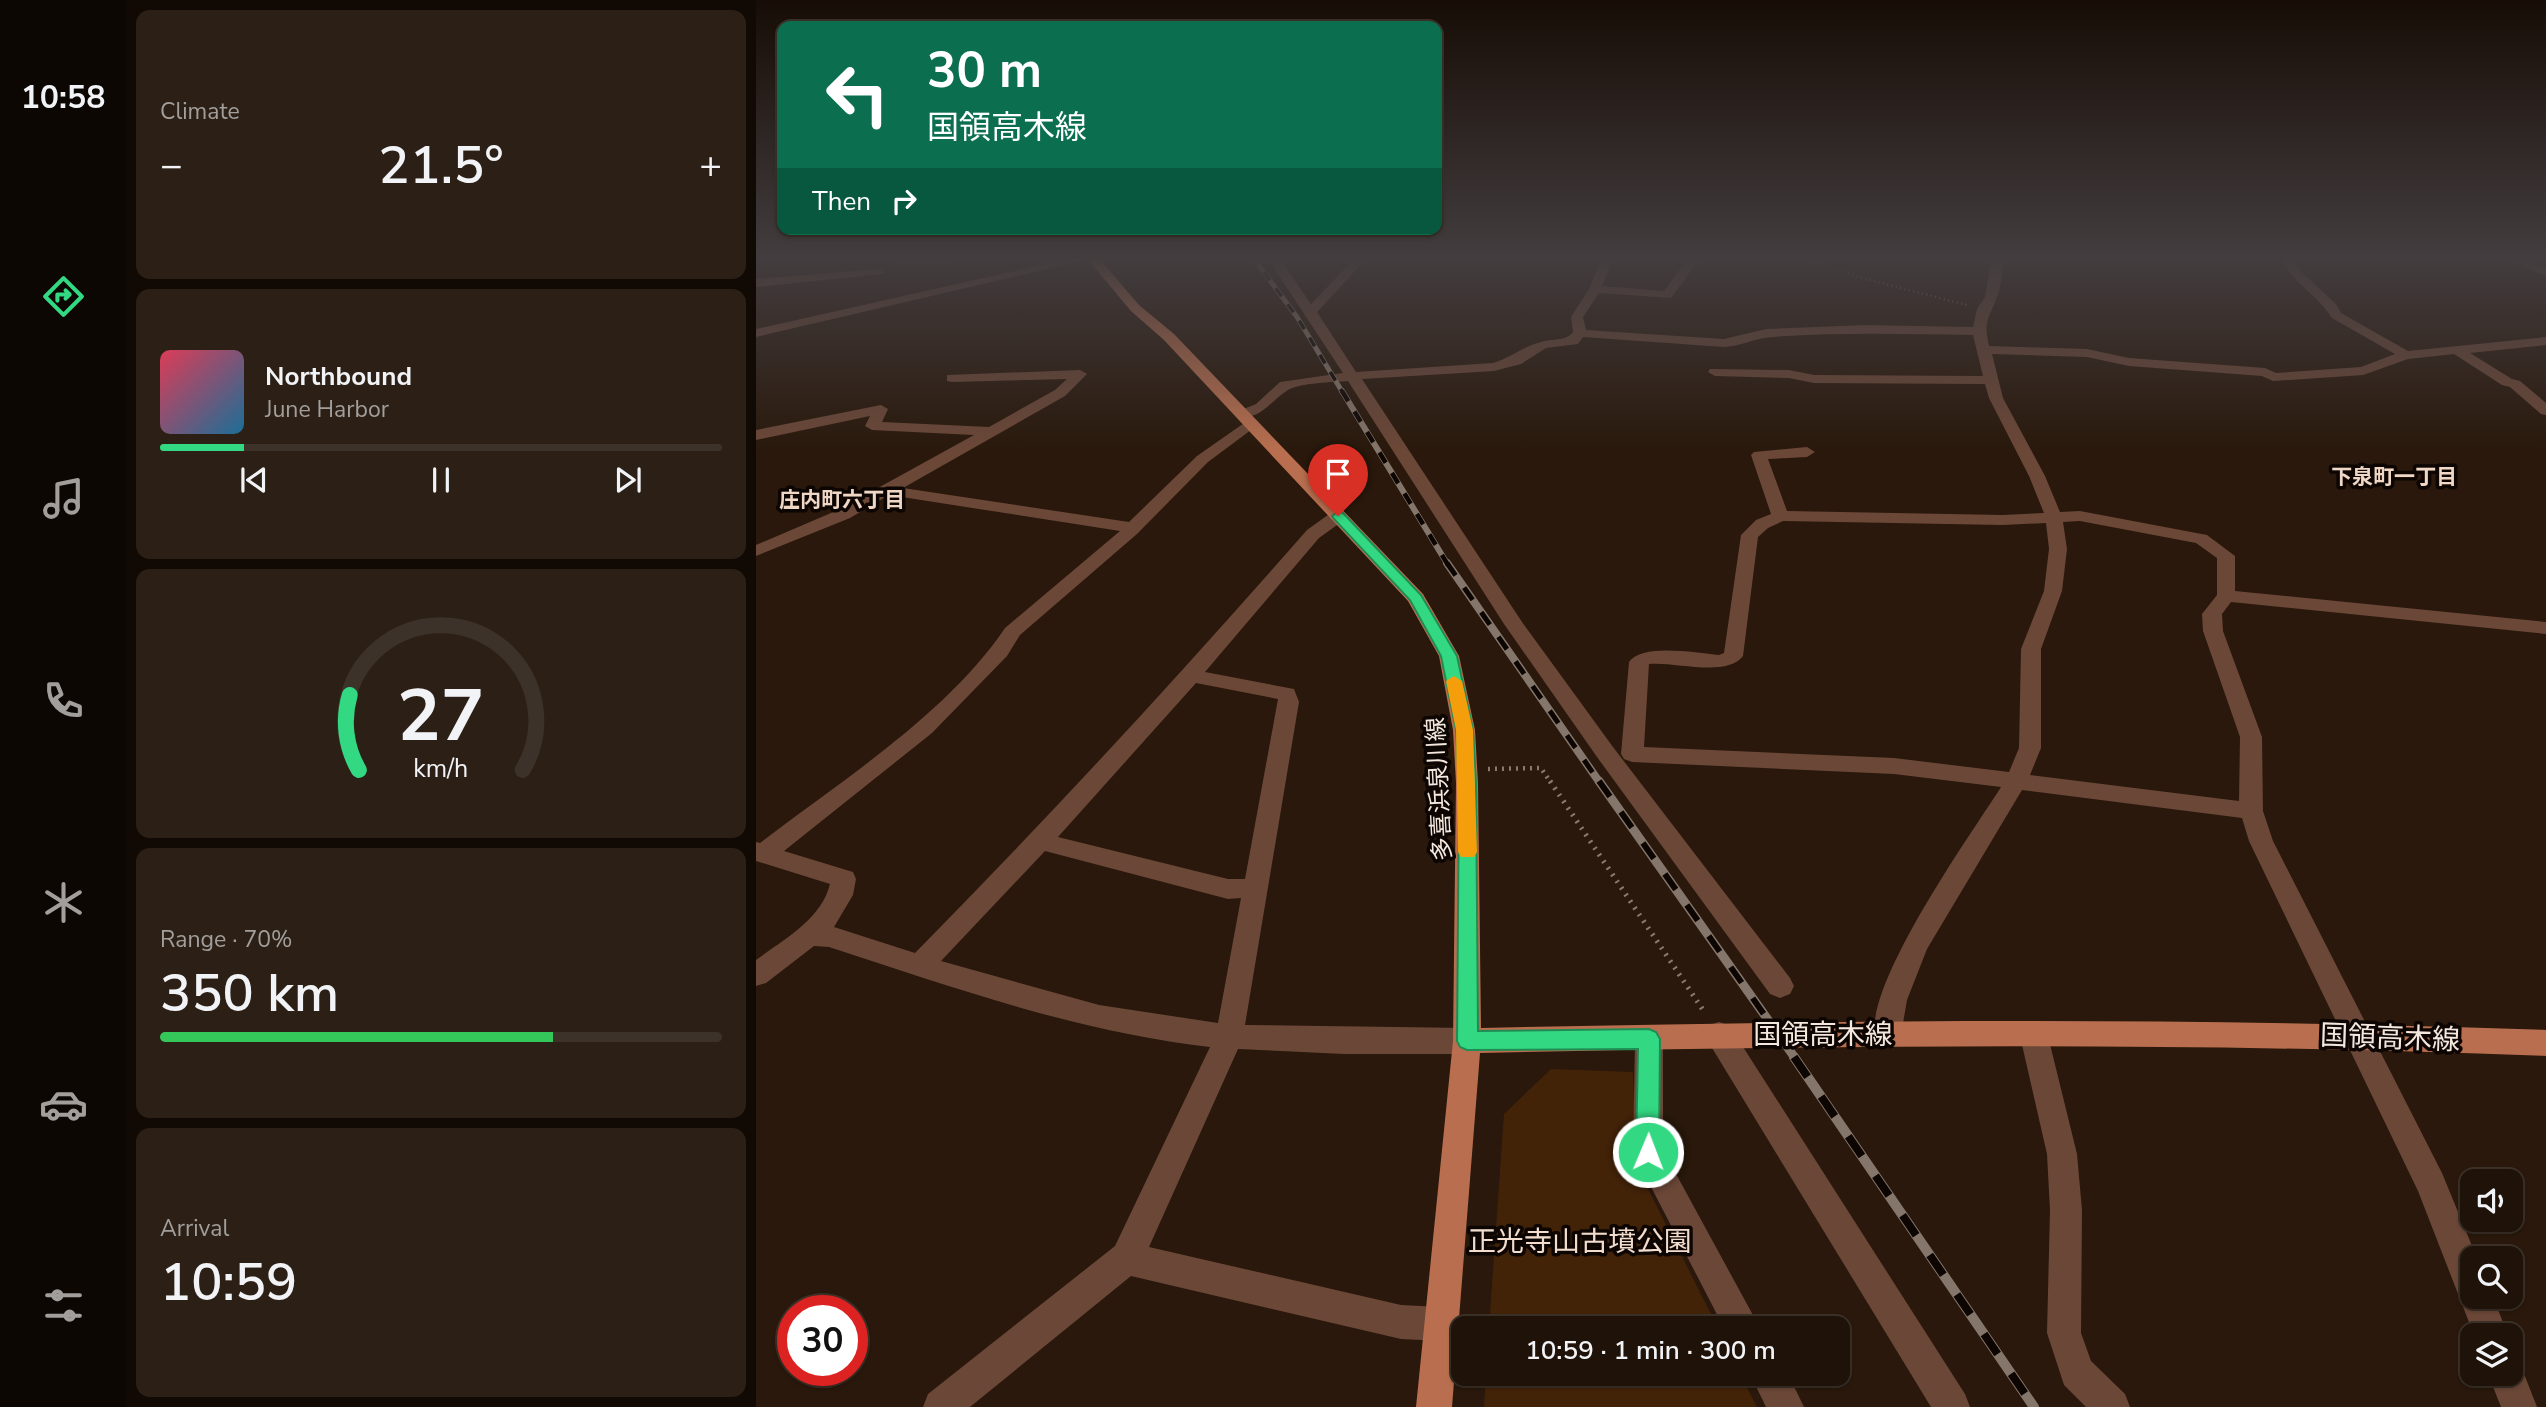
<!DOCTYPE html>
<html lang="en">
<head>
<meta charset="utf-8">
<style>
  :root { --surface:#1f1208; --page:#2c2016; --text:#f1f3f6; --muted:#a19e9c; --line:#3c3229; --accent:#32d882 }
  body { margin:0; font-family:"Nunito Sans","Noto Sans JP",sans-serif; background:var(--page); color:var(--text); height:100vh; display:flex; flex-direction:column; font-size:26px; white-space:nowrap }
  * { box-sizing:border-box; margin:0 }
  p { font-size:23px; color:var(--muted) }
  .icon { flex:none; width:38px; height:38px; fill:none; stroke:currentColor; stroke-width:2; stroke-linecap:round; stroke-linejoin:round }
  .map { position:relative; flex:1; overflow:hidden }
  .panel { display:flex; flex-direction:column; gap:10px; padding:10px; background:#110a04; width:630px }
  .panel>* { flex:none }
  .banner { position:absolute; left:21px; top:21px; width:665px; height:214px; border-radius:14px; box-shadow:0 2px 5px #0004,0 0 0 2px var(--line); background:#0b6e4f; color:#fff; overflow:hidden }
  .tools { position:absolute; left:1704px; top:1169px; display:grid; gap:14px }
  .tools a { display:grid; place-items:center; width:63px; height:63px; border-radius:14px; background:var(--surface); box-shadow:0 2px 5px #0004,0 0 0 2px var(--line); font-size:35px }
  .speed { position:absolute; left:21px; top:1295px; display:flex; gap:14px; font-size:35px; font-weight:700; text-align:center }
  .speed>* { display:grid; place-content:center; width:91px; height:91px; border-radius:50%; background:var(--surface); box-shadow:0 2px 5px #0004,0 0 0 2px var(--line); line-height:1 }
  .speed .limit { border:10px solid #d22; background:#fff; color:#111 }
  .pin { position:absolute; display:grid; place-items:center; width:60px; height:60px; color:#fff; margin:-72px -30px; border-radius:50% 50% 50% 0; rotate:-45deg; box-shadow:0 0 7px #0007 }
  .pin .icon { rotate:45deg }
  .me { position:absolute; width:77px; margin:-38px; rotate:1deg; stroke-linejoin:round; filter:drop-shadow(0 0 5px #0008) }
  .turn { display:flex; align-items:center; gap:24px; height:147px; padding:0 35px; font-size:32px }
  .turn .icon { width:91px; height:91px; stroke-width:2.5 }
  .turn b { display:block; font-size:49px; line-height:60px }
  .then { display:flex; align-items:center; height:66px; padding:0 35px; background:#0003; gap:14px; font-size:26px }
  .big { font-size:52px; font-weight:600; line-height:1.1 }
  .panel .tile { flex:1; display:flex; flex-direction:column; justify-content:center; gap:10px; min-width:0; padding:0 24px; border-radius:14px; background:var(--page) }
  .panel .dial { align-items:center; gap:0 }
  .dial svg { height:182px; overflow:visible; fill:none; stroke:var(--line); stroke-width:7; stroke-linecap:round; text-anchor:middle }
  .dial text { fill:var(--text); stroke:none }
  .song { display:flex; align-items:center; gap:21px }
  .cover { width:84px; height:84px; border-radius:10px; background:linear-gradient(135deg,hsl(350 70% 55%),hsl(200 70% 35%)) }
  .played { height:7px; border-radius:4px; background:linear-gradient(90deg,var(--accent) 15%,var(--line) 15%) }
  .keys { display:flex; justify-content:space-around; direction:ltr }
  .heat { display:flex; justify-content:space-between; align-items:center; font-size:38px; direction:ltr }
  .charge { height:10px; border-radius:5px; background:linear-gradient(90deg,#34c759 70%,var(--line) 0) }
  .trip { position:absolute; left:695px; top:1316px; width:399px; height:70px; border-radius:14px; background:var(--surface); box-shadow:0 2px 5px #0004,0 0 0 2px var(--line); font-weight:600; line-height:70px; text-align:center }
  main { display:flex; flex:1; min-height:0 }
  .tab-bar { display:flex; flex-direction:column; width:126px; justify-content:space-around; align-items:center; background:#0c0703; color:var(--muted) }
  .tab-bar .icon { width:49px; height:49px }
  .tab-bar .on { color:var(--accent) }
  .tab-bar b { font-size:32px; color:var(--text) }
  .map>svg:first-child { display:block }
  .green { fill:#432308 }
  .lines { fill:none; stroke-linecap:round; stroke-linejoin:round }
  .path-far2 { stroke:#897a6f; stroke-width:2.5; stroke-dasharray:1 3.5; stroke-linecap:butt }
  .path-far1 { stroke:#897a6f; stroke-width:4.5; stroke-dasharray:2 5; stroke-linecap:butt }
  .path { stroke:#897a6f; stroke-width:5; stroke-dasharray:2 6; stroke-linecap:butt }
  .minor { fill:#6b4737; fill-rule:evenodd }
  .major { fill:#b96f4f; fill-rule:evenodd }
  .rail-far4-casing { stroke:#85766b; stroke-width:5 }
  .rail-far3-casing { stroke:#85766b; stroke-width:6 }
  .rail-far2-casing { stroke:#85766b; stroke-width:8 }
  .rail-far1-casing { stroke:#85766b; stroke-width:9 }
  .rail-casing { stroke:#85766b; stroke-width:10 }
  .rail-far4 { stroke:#0c0502; stroke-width:3.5; stroke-dasharray:10; stroke-linecap:butt }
  .rail-far3 { stroke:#0c0502; stroke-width:4.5; stroke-dasharray:12; stroke-linecap:butt }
  .rail-far2 { stroke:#0c0502; stroke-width:5; stroke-dasharray:15; stroke-linecap:butt }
  .rail-far1 { stroke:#0c0502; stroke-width:6; stroke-dasharray:19; stroke-linecap:butt }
  .rail { stroke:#0c0502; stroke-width:8; stroke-dasharray:24; stroke-linecap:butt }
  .route { fill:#32d882; stroke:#208c54; stroke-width:2 }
  .slow { fill:#f59e0b }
  .labels { text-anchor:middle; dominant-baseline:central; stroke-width:7; stroke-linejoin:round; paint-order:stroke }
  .far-neighbourhood-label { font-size:21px; font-weight:bold; fill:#efd6c5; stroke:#0c0502 }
  .street-label { font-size:24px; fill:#f4e7de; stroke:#0c0502 }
  .near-street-label { font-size:28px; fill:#f4e7de; stroke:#0c0502 }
  .near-park-label { font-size:28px; fill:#f1dccd; stroke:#0c0502 }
</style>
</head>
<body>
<main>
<nav class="tab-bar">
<b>10:58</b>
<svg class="icon on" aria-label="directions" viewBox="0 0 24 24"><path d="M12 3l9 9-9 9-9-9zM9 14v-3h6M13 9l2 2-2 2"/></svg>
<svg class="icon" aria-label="music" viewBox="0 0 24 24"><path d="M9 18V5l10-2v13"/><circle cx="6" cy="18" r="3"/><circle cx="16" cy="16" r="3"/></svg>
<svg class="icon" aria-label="phone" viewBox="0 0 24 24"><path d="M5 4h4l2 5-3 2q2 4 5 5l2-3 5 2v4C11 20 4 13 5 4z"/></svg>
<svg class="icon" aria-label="climate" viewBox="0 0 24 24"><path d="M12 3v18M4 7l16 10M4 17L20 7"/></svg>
<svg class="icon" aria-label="car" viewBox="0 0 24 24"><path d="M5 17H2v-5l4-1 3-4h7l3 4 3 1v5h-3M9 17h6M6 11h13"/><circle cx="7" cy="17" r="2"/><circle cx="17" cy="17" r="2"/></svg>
<svg class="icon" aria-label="filters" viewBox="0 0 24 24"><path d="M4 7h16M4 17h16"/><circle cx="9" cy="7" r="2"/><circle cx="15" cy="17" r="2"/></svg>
</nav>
<section class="panel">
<div class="tile"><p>Climate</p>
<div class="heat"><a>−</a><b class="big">21.5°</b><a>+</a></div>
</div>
<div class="tile">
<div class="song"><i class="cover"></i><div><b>Northbound</b><p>June Harbor</p></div></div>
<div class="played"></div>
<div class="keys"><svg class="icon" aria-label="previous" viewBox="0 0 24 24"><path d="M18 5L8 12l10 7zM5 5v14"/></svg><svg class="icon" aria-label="pause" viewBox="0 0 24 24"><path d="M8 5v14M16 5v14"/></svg><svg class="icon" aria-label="next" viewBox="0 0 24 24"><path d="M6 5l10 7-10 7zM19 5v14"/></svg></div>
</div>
<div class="tile dial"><svg viewBox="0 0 100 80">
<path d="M14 69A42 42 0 1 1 86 69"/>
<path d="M14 69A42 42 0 0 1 10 36" stroke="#32d882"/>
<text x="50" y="56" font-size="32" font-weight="700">27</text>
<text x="50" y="72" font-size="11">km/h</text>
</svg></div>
<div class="tile"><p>Range · 70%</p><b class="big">350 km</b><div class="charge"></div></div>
<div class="tile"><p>Arrival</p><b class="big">10:59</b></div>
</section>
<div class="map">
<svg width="1790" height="1407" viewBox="0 0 1790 1407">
  <rect width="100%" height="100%" fill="#29180b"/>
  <!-- green -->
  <g class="green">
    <path d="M795,1069l82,3 3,93 82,163h-229l15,-214z"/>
    <path d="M730,1374h254l17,33h-273z"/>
  </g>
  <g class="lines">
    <!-- path-far2 -->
    <g class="path-far2">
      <path d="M1041,256l65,22 105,27"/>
      <path d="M133,266l104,-10"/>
    </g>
    <!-- path-far1 -->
    <path class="path-far1" d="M732,769l53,-1 10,15"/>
    <!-- path -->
    <path class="path" d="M794,781l155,232"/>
    <!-- minor -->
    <g class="minor">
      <path d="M325,256h21l-346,81v-8z"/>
      <path d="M510,256h12l33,48 46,-48h12l-52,56 39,60 137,-9c18,-5 31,-17 48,-21 11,-4 24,0 32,-10l-2,-15 18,-28 14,-33h12l-13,30 62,5 26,-35h12l-31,42 -72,-5 -16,24 3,13 138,9 42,-10 99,-4 108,2 4,-18 8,-12 7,-41h12c-2,13 -2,29 -7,41 -8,22 -14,23 -8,49l98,3 42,9 136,10 11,5 85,-6 34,-13 -63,-36c-13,-22 -40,-35 -50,-59h-188l-6,-3h241l-6,3h-29l3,9 39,36 5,9 67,38 138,-14v8l-76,8 42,26 8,2 26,22v12l-5,-1 -31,-27 -8,-2 -48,-31 -46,5 -45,16 -90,6 -11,-5 -133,-10 -42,-9 -95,-3 11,44 42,78 15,36 20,-1 127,24 28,21v35l311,31v12l-315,-32 -9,12 1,17 39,106 1,74 10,30 169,332 35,85h-4v39h20l15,38h-34l-56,-144 -169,-350 -7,-23 -220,-28 -95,159 -20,51 -6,35 -4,9 -10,3 -10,-3c-22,-48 95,-211 124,-257l-107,-13 -262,-12 -8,-3 -3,-5 8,-92c13,-19 67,-9 90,-7l5,-2 17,-118 15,-15 15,-6 -20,-59 3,-3 53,-5 8,5 -8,5 -39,2 19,52 216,4 41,-2 -15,-37 -40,-78 -4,-14 -171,-1 -25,-5 -74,-2 -7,-4 2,-3 79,1 25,5 169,1 -10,-41c-67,-1 -134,-3 -201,2 -16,1 -31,9 -48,10l-141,-10 -5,7 -32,4 -25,16 -27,7 -132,8 160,243 91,125 177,231 4,8 -4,8 -10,4 -10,-4 -173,-237 -93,-133 -156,-243c-14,1 -49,2 -60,9 -17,10 -28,32 -52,26l-2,-3 22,-9 24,-22 63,-9zM1027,521l220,4 43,-2 3,26 -5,42 -23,58 -2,99 -10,24 -115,-14 -250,-11 5,-83c24,-3 78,14 94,-8l15,-119 10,-9zM1324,521l116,22 21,15v37l-15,19 1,17 37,106 -1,64 -209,-26 11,-27v-99l21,-58 5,-42 -4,-27z"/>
      <path d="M1743,256h16l31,13v7z"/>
      <path d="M122,269l6,3 -2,2 -126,13v-8z"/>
      <path d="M324,370l7,4 -22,22 -162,92 226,34 68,-66 50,-35 5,-1 7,4 -51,38 -71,72 -117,101 -13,21 -75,77 -148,118 69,21 3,7 -3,16 -19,32 81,26c135,-137 265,-278 392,-423l25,-18h12l2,4 -2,4 -25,18 -114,134 89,17 5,13 -54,323 222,3 10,4 4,9 -4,9 -10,4h-123l-106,-5 -89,198 252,58 41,2 12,5 5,12 -5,12 -12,5 -41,-2 -270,-63 -161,131h-47l5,-13 187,-148 95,-199c-132,-15 -255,-59 -381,-100l-15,-1 -48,37 -10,3v-26c28,-21 65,-40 74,-76l-74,-23v-19l4,1c81,-62 188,-130 245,-215l115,-97 -231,-36 -39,23 -94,38v-11l82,-35 136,-75 -102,-5 -7,-4 5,-10 -114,24v-10l125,-25 7,4 -6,13 107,5 66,-37 12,-11 -115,3 -5,-1v-6zM440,683l82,16 -33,180h-17l-170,-42zM289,851l183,48 13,-1 -23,125 -119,-18 -158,-44z"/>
      <path d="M963,1022l10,3 236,369 5,13h-39l-222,-364 -4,-9 4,-9z"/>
      <path d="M1278,1023l10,4 4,9 29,118 5,56 -1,123 10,28 34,33 5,13h-44l-22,-22 -17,-52 3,-123 -3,-56 -27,-118 4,-9z"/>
      <path d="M893,1026l10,4 4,9v111l97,178h-36l-91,-176 2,-113 4,-9z"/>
      <path d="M1755,1358l8,3 18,46h-36l-13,-33h23z"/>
      <path d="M994,1374h38l16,33h-38z"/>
    </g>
    <!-- major -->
    <path class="major" d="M329,256h12l42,49 35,29 249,260 36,62 16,74 3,53 3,245c355,-8 710,-11 1065,2v26c-355,-14 -711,-11 -1066,-3l-28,354h-36l37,-366 3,-258 -3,-53 -14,-74 -31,-55 -244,-261 -33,-29z"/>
    <!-- rail-far4 casing -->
    <g class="rail-far4-casing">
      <path id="rail-far4" d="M496,256l45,61 46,76"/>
    </g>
    <!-- rail-far3 casing -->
    <g class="rail-far3-casing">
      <path id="rail-far3" d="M586,391l106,174"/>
    </g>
    <!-- rail-far2 casing -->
    <g class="rail-far2-casing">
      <path id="rail-far2" d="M691,563l153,220"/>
    </g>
    <!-- rail-far1 casing -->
    <g class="rail-far1-casing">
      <path id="rail-far1" d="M843,781l196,277"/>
    </g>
    <!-- rail casing -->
    <g class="rail-casing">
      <path id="rail" d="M1038,1057l240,350"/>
    </g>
    <!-- rail-far4 -->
    <use href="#rail-far4" class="rail-far4"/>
    <!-- rail-far3 -->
    <use href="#rail-far3" class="rail-far3"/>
    <!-- rail-far2 -->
    <use href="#rail-far2" class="rail-far2"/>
    <!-- rail-far1 -->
    <use href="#rail-far1" class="rail-far1"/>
    <!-- rail -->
    <use href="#rail" class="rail"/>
  </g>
  <!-- sky -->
  <linearGradient id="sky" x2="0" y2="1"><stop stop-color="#170d06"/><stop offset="0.57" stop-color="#433d3f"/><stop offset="1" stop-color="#433d3f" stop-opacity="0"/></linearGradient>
  <rect width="1790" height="453" fill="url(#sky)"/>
  <!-- route -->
  <path class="route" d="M582,512l5,1 78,82 36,61 16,74 3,53 2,248 171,-2 7,3 4,7 -1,113 -3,8 -8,4 -8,-4 -4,-8 2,-103 -171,1 -7,-3 -3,-6 2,-258 -3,-53 -15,-74 -31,-56 -76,-81 -2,-3z"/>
  <!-- slow -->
  <path class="slow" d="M698,676l8,5 11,49 4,122 -3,5h-13l-3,-5 -2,-122 -10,-49z"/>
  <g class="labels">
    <!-- far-neighbourhood labels -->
    <g class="far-neighbourhood-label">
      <text x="1638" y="477">下泉町一丁目</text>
      <text x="86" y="500">庄内町六丁目</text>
    </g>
    <!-- street labels -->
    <g class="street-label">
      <text transform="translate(683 789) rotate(-93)">多喜浜泉川線</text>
    </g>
    <!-- near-street labels -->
    <g class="near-street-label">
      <text x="1067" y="1035">国領高木線</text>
      <text transform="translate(1634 1038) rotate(2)">国領高木線</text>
    </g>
    <!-- near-park labels -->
    <g class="near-park-label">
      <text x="824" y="1242">正光寺山古墳公園</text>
    </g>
  </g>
</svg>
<div class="tools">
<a><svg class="icon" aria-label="sound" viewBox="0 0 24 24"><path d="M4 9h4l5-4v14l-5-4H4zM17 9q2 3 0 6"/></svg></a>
<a><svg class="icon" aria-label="search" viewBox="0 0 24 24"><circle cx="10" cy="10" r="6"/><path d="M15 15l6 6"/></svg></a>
<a><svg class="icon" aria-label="layers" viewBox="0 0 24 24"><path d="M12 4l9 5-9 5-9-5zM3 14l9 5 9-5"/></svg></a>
</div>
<div class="speed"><div class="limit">30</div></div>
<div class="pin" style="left:582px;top:516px;background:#d93025"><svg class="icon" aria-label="arrive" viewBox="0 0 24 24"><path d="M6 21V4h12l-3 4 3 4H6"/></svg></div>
<svg class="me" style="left:892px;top:1152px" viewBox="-20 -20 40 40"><circle r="17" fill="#32d882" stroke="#fff" stroke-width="3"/><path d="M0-11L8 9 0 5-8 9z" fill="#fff"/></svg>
<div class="trip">10:59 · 1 min · 300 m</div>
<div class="banner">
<div class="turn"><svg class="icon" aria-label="left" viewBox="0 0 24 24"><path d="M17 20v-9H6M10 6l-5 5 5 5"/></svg><div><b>30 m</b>国領高木線</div></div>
<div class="then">Then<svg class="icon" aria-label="right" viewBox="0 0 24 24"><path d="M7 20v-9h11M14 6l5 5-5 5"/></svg></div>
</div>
</div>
</main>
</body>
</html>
